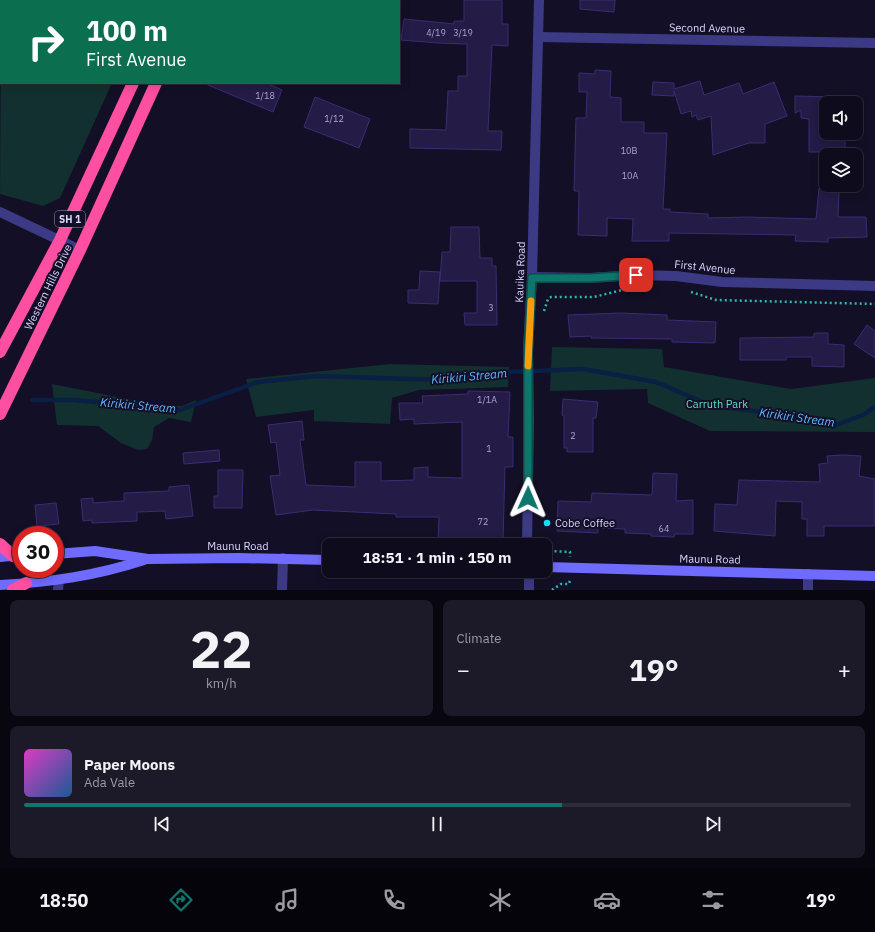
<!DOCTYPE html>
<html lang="en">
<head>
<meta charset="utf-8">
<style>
  :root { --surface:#0e0b1c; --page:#1c1929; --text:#f1f3f6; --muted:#9b9ba3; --line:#2e2b3b; --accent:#0f766e }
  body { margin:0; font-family:"IBM Plex Sans",sans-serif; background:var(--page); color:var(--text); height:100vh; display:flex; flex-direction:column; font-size:15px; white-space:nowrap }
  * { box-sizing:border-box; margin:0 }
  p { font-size:13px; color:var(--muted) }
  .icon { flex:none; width:22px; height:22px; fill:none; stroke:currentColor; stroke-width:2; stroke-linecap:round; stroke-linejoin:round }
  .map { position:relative; height:590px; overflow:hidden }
  .drawer { display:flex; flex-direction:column; gap:10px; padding:10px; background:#08060f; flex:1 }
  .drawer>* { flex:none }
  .banner { position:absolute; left:0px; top:0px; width:400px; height:84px; box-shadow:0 2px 10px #0003,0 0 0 1px var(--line); background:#0b6e4f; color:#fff; overflow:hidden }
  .controls { position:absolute; left:819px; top:96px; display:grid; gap:8px }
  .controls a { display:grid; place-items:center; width:44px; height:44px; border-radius:8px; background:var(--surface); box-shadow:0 2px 10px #0003,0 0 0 1px var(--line); font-size:20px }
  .speed { position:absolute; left:12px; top:526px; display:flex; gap:8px; font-size:20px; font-weight:700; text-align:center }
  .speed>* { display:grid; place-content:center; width:52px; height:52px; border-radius:50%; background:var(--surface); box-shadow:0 2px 10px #0003,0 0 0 1px var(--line); line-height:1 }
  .speed .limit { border:6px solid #d22; background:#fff; color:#111 }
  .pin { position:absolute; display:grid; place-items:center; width:34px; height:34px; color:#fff; margin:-17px; border-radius:8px; box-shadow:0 2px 6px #0006 }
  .me { position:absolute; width:44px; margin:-22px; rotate:1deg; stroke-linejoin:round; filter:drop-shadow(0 0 3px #0008) }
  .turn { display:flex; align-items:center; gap:14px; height:84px; padding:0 20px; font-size:18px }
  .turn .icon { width:52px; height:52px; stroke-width:2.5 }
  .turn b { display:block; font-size:28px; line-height:34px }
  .big { font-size:30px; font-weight:800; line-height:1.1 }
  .drawer .tile { flex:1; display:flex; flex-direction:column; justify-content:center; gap:6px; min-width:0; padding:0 14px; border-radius:8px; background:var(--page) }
  .drawer .dial { align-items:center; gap:0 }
  .dial b { font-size:52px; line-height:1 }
  .song { display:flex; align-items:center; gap:12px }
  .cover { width:48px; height:48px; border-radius:6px; background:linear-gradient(135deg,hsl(310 70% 55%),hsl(210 70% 35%)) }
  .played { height:4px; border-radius:2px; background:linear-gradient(90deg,var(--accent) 65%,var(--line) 65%) }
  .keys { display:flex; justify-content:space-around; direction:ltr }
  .heat { display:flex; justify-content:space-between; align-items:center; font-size:22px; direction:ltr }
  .drawer .tiles { flex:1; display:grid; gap:10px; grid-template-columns:1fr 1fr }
  .tile:last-child { grid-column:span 2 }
  .trip { position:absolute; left:322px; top:538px; width:230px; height:40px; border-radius:8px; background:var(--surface); box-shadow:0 2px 10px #0003,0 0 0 1px var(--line); font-weight:800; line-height:40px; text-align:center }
  .menu { display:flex; height:64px; justify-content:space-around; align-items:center; background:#06040b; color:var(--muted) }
  .menu .icon { width:28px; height:28px }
  .menu .on { color:var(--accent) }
  .menu b { font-size:18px; color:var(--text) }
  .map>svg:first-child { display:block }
  .green { fill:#12302f }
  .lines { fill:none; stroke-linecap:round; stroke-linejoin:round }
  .stream { stroke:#0a1f44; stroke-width:4.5 }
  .building { fill:#241b47; stroke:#3b2d73 }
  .path { stroke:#2fb8b0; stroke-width:2.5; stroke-dasharray:2 3; stroke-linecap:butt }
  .lane { stroke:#3d3a85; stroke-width:9 }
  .street { stroke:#3d3a85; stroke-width:10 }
  .secondary { stroke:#6f6bff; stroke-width:10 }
  .highway { stroke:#ff4fa3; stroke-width:12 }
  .route-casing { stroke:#0a4d48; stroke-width:10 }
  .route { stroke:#0f766e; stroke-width:7 }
  .slow { stroke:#f59e0b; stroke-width:7 }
  .poi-dot { fill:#00e5ff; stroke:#130f26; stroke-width:1.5 }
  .labels { text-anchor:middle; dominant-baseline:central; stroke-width:4; stroke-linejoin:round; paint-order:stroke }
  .number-label { font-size:9px; fill:#aca6d1 }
  .shield { fill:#130f26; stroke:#9e99be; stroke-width:1 }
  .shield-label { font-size:10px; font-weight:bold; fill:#d9d4ff }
  .street-label { font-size:11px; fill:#d9d4ff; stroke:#130f26 }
  .park-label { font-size:11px; fill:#5fe0c0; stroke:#130f26 }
  .poi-label { font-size:11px; fill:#d9d4ff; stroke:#130f26; text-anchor:start }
  .water-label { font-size:12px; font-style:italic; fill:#62b6ff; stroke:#130f26 }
</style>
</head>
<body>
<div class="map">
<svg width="875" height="590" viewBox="0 0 875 590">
  <rect width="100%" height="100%" fill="#130f26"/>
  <!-- green -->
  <g class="green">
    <path d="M65,0h84l-85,1z"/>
    <path d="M1,30v53h111l-52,115 -17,8 -43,-12z"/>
    <path d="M552,347l110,2 2,18 127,22 84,-11v54l-165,-1 -62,-28 -1,-14 -97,2z"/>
    <path d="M390,364l119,3 -1,20 -89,3 -27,8 -2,26 -76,-3v-11l-58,7 -10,-38z"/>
    <path d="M52,384l100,20 30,2 14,-6 -5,22 -22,-4 -15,9 -2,13 -5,9 -9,1 -17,-7 -23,-17 -41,-1z"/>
  </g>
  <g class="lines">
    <!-- stream -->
    <path class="stream" d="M32,400h42l106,10 78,-28 58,-6 125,4 18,-6 124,-5 73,13 56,24 108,13 16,6 27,-10 12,-8"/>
  </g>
  <!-- building -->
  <g class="building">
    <path d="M464,0h38v24h6v22l-16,-1 -4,86h14l-1,19 -91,-2v-19l36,1 2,-39h10v-15h9v-32l-29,-1 -37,-3 3,-21 50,5v-3h10z"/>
    <path d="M580,0h35l-1,12 -34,-3z"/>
    <path d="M595,70l16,1 -1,26 11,1v24h23v11h23l-4,76h7v3l38,2v4l39,-1 69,2 3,-31 13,1v3h7l-1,25h28l1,20 -39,1v4l-33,-1 1,-6 -127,-2v8h-37l1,-22 -26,-1v18l-29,-1 1,-44h-5l2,-73h10l1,-26h-8v-19l16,1z"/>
    <path d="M700,81l4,14 35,-12 4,11 31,-12 13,34 -22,8v19h-16l-36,12 -2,-39 -13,4 -2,-5 -4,2 -1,-6 -10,3 -7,-23v5l-22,-1 1,-13 21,1v6z"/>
    <path d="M203,83h63l16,7 -9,22z"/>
    <path d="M795,96l39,1 -8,4v35h19v19h-12v-3h-24v-33l-8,-1v-8l-6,3z"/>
    <path d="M315,97l55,22 -11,29 -55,-21z"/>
    <path d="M451,227h28l1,31h12v8h4l1,59h-32l-1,-12h13v-32h-37l2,-29h8z"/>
    <path d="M420,271l20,1 -2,32 -30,-1v-13h11z"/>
    <path d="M620,313l47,2v5l49,2 -1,21 -43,-1v-3l-81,-1v-2l-21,1 -2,-22z"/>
    <path d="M867,325l8,6v27l-21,-14z"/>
    <path d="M814,333h14v11l16,1v22l-32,-1v-9h-26v3h-46v-22l74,-1z"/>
    <path d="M468,391l42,1 -2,45h5v30h-8l-2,75 -65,-1 1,-24h-43v-3l-83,-4 -37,5 -6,-39 10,-1 -4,-33 -5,1 -3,-18 34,-4 2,19h-4l6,45 49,2v-25h26v19l33,-1v-12l14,-1v10l34,1v-56l-48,2v-5l-14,1 -1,-17h24l-1,-7 46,-2z"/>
    <path d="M563,399l35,3 -2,16h-3v34h-26v-4h-3v-32l-2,-1z"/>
    <path d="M219,450l1,11 -36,3 -1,-11z"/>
    <path d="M843,455l18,1 -2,20 16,3v47h-51v10h-17v-17h-5v-17l-26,-1 -1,35 -61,-5 1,-27 22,1 2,-25 81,2 -1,-18 9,-1 -1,-7z"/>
    <path d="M218,470h25l-1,38h-28v-12h4z"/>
    <path d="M653,473l24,1 -1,27 17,-1v34h-18l-1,3 -23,-1v-2l-26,-1v-4l-27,-1v5l-41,-2 1,-30 33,1 1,-9 60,2z"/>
    <path d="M189,485l4,31 -27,3 -1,-8 -28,1v9l-45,2v-3l-9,1 -2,-22 12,-1v5l31,-2v-8l45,-2v-4z"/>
    <path d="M56,503l3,21 -22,2 -2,-21z"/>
  </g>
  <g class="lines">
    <!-- path -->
    <g class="path">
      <path d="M691,292l25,8 159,4"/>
      <path d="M544,311l4,-12 3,-2h43l28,-7"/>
      <path d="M541,538l1,7"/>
      <path d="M545,549l4,2 21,1v5"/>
      <path d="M552,590l9,-6h8l1,-4"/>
    </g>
    <!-- lane -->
    <path class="lane" d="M0,8h1"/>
    <!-- street -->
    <g class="street">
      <path d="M538,37l337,6"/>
      <path d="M0,212l80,38"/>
      <path d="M532,277l59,1 45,-3 40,1 46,6 153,4"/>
      <path d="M527,545l2,-124 -1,-70 4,-74 7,-277"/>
      <path d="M529,571v19"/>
      <path d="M808,574v16"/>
      <path d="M58,590l1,-10"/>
      <path d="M282,590l1,-32"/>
    </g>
    <!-- secondary -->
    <g class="secondary">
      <path d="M55,554l40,-3 53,8 91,-1 90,2"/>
      <path d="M0,557l21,-2"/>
      <path d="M545,567l330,9"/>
      <path d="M0,585c51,-3 95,-9 144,-25"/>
    </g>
    <!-- highway -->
    <g class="highway">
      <path d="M171,1v-1"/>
      <path d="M194,1l1,-1"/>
      <path d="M0,352l60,-112 73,-157"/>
      <path d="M0,414l80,-164 76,-167"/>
      <path d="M0,544l13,12"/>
      <path d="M13,590l13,-7"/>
    </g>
  </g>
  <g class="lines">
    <!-- route casing -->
    <g class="route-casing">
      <path id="route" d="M528,498v-148l4,-72h59l45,-3"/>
    </g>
    <!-- route -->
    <use href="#route" class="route"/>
    <!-- slow -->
    <path class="slow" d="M528,366l3,-65"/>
  </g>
  <!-- markers -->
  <circle class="poi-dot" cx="547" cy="523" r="4"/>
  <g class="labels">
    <!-- number labels -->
    <g class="number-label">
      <text x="436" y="32">4/19</text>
      <text x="463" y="32">3/19</text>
      <text x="265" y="95">1/18</text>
      <text x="334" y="118">1/12</text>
      <text x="629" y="150">10B</text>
      <text x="630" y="175">10A</text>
      <text x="491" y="307">3</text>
      <text x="487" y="399">1/1A</text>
      <text x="573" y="435">2</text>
      <text x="489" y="448">1</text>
      <text x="483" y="521">72</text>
      <text x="664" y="528">64</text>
    </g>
    <!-- shield labels -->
    <rect class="shield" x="55" y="211" width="30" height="16" rx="3"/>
    <g class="shield-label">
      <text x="70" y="219">SH 1</text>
    </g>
    <!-- street labels -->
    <g class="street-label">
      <text transform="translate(707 28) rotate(1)">Second Avenue</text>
      <text transform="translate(705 267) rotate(6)">First Avenue</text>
      <text transform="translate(520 272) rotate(-88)">Kauika Road</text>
      <text transform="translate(48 287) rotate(-64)">Western Hills Drive</text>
      <text x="238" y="546">Maunu Road</text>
      <text transform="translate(710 559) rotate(1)">Maunu Road</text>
    </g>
    <!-- park labels -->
    <g class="park-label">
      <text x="717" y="404">Carruth Park</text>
    </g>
    <!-- poi labels -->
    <g class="poi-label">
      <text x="555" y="523">Cobe Coffee</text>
    </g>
    <!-- water labels -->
    <g class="water-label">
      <text transform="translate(469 376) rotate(-5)">Kirikiri Stream</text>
      <text transform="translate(138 405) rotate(5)">Kirikiri Stream</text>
      <text transform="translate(797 417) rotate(8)">Kirikiri Stream</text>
    </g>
  </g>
</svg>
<div class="controls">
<a><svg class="icon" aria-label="sound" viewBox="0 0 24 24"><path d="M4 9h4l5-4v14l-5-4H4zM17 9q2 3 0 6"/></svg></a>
<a><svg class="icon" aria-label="layers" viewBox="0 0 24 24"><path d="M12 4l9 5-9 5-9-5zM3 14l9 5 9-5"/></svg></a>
</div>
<div class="speed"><div class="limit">30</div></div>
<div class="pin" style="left:636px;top:275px;background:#d93025"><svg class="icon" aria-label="arrive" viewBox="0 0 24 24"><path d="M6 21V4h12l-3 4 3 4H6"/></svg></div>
<svg class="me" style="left:528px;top:498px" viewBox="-20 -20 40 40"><path d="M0-17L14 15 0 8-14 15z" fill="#0f766e" stroke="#fff" stroke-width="4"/></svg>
<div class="trip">18:51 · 1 min · 150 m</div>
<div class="banner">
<div class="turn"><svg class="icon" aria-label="right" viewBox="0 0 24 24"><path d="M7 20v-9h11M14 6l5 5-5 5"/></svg><div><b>100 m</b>First Avenue</div></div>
</div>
</div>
<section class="drawer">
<div class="tiles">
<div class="tile dial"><b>22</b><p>km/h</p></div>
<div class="tile"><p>Climate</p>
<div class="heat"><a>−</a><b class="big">19°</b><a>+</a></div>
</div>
<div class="tile">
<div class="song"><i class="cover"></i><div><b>Paper Moons</b><p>Ada Vale</p></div></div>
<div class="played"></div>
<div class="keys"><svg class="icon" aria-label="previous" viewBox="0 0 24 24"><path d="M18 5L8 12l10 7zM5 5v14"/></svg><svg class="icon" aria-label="pause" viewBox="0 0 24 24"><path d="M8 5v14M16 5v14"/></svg><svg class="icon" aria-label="next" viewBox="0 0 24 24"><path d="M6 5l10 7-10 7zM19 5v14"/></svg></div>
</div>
</div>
</section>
<nav class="menu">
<b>18:50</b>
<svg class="icon on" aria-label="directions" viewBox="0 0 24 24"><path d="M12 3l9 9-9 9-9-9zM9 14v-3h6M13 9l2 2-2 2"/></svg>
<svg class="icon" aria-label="music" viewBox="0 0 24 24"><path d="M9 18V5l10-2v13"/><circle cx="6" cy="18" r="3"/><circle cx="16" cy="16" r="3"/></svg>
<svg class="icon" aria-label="phone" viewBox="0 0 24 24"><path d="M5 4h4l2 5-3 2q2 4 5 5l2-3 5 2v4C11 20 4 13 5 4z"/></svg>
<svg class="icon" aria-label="climate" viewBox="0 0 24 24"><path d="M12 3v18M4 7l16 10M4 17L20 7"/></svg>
<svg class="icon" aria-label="car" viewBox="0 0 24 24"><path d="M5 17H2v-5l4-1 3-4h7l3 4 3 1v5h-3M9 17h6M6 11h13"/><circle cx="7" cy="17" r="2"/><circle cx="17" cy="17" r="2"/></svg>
<svg class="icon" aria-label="filters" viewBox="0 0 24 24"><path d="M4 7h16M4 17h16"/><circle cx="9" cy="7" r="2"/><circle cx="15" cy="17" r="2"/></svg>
<b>19°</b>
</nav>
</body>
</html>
